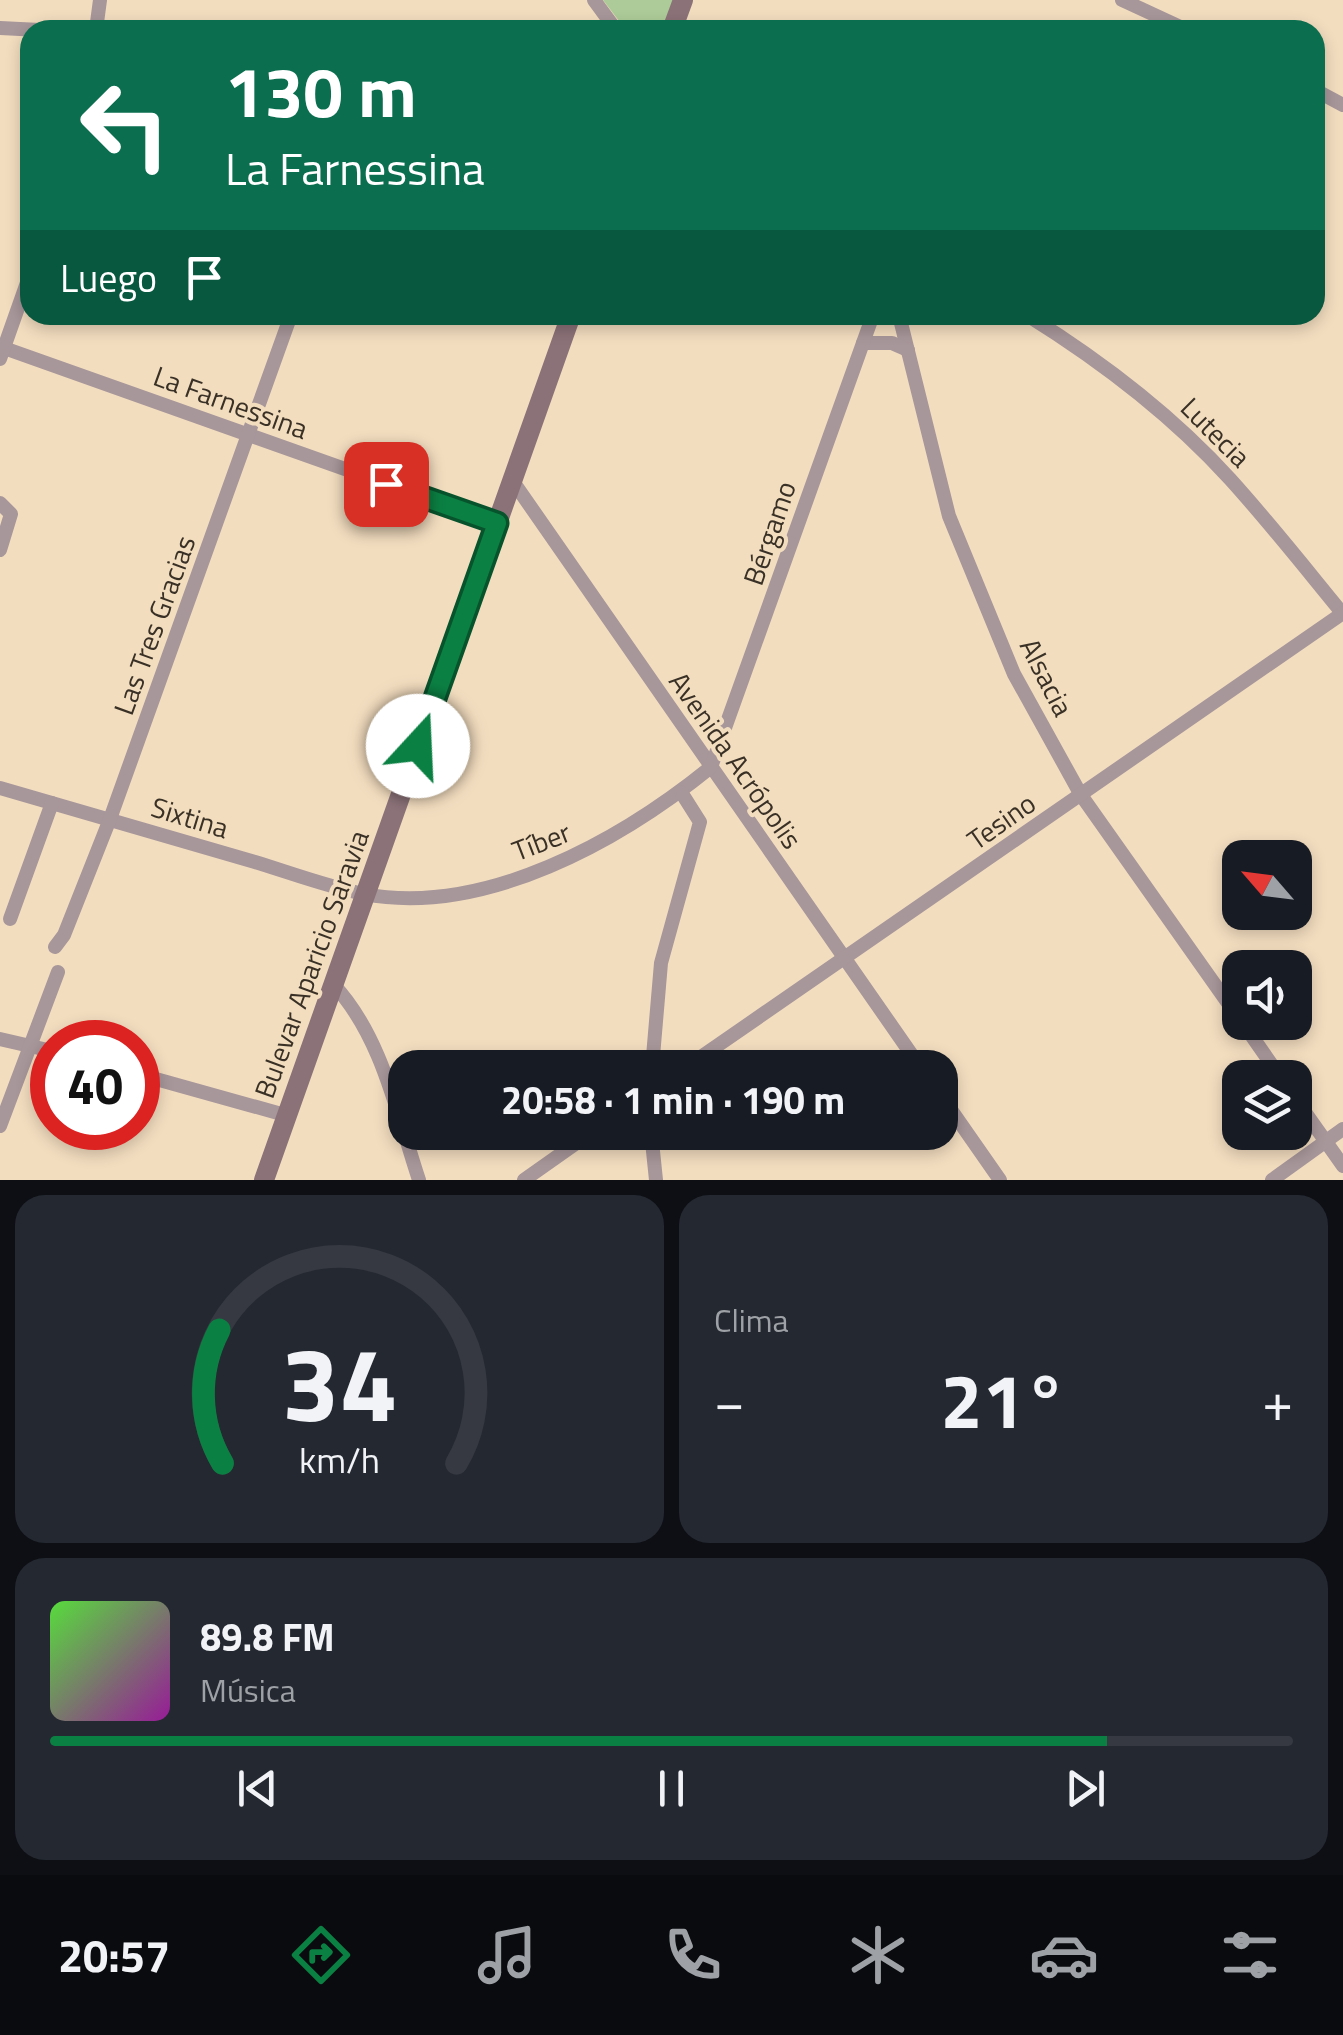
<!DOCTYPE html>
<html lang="es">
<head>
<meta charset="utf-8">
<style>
  :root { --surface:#171b24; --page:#242831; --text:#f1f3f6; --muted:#9ea1a6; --line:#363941; --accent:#0b8043 }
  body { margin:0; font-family:"Titillium Web",sans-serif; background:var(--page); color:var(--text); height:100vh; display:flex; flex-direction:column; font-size:38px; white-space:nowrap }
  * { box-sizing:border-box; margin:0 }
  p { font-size:32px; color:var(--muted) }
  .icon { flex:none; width:55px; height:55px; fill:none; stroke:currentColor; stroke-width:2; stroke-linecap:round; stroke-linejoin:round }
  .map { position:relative; height:1180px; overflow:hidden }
  .sheet { display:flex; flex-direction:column; gap:15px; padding:15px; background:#0d0f14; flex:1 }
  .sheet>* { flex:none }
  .top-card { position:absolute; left:20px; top:20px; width:1305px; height:305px; border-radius:30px; box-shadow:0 5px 15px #0003; background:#0b6e4f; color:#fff; overflow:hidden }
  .needle { width:65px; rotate:298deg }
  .controls { position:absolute; left:1222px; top:840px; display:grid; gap:20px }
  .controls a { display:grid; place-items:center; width:90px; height:90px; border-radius:20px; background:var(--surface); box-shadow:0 5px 15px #0003; font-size:50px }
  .speed { position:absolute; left:30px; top:1020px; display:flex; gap:20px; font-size:50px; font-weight:700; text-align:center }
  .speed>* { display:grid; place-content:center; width:130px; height:130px; border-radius:50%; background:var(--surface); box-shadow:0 5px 15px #0003; line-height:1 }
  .speed .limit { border:15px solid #d22; background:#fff; color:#111 }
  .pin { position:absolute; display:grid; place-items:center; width:85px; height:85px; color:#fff; margin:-42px; border-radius:20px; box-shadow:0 5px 15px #0006 }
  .me { position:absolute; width:110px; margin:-55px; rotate:20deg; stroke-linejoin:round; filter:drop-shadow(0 0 8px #0008) }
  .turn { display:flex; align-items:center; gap:35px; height:210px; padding:0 40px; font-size:45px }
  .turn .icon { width:130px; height:130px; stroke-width:2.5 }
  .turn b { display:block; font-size:70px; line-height:85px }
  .then { display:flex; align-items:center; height:95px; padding:0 40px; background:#0003; gap:20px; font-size:38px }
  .big { font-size:75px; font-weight:700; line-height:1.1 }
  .sheet .card { flex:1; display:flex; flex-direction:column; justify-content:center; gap:15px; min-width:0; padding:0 35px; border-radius:30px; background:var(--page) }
  .sheet .dial { align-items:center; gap:0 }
  .dial svg { height:260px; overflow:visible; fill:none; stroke:var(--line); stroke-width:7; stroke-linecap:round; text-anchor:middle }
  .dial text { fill:var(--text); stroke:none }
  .song { display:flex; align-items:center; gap:30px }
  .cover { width:120px; height:120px; border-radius:15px; background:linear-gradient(135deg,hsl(110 70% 55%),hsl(300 70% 35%)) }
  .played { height:10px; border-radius:5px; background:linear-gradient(90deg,var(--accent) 85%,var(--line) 85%) }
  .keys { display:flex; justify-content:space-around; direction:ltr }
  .heat { display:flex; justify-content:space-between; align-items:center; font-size:55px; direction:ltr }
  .sheet .tiles { flex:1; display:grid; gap:15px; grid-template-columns:1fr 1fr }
  .card:last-child { grid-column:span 2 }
  .trip { position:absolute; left:388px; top:1050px; width:570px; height:100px; border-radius:30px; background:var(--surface); box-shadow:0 5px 15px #0003; font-weight:700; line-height:100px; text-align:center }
  .tab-bar { display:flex; height:160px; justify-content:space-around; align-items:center; background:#090b0e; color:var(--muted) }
  .tab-bar .icon { width:70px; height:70px }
  .tab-bar .current { color:var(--accent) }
  .tab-bar b { font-size:45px; color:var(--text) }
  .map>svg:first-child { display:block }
  .green { fill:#adcb98 }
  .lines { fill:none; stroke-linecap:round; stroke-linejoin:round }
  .street { stroke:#a7969a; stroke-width:14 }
  .secondary { stroke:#8b7278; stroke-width:20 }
  .route-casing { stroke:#07532c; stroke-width:25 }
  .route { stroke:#0b8043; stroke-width:18 }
  .labels { text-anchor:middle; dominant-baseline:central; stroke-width:8; stroke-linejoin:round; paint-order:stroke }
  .street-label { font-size:28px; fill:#3a3126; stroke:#f3ddbf }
</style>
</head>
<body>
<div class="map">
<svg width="1343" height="1180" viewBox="0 0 1343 1180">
  <rect width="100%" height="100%" fill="#f3ddbf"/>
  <!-- green -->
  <path class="green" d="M603,0h75l-11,30h-41z"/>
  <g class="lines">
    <!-- street -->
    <g class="street">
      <path d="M594,0l22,30"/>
      <path d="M1122,0l65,30"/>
      <path d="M0,28l40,2"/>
      <path d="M96,30l4,-30"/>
      <path d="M1315,90l28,15"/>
      <path d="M899,315l50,201 65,158 67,121 159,225"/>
      <path d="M1027,315c74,46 144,99 203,164 39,43 76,90 113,135"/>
      <path d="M863,343h29l16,7"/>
      <path d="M4,348l493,175"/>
      <path d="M0,359l30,-85"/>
      <path d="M512,480l409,588"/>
      <path d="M0,503l11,11 -11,36"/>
      <path d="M0,788c85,25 170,50 255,74 36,11 73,25 109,32 121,23 257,-54 347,-127l162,-452"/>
      <path d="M10,919l42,-116"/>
      <path d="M55,947l9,-12 46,-116 181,-504"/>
      <path d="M333,984c49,52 64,130 86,196"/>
      <path d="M1242,1022l39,56"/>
      <path d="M0,1039l52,12"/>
      <path d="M652,1068l9,-105 39,-141 -19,-30"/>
      <path d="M685,1068l658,-455"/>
      <path d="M138,1074l147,41"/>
      <path d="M940,1094l60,86"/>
      <path d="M1295,1098l48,68"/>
      <path d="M0,1126l58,-154"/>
      <path d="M651,1132l5,48"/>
      <path d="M524,1180l68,-48"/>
      <path d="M1272,1180l71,-51"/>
    </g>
    <!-- secondary -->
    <g class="secondary">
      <path d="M672,30l11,-30"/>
      <path d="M264,1180l307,-865"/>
    </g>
  </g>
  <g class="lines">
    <!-- route casing -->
    <g class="route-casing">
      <path id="route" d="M386,484l111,39 -79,223"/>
    </g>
    <!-- route -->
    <use href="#route" class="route"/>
  </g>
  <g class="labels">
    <!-- street labels -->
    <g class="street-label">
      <text transform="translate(231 402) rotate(20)">La Farnessina</text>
      <text transform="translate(1216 432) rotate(45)">Lutecia</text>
      <text transform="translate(769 533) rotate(-71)">Bérgamo</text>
      <text transform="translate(154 625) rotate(-70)">Las Tres Gracias</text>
      <text transform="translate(1047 677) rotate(63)">Alsacia</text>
      <text transform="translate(736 760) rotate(55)">Avenida Acrópolis</text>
      <text transform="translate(190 817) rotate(17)">Sixtina</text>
      <text transform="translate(1001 821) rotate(-35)">Tesino</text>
      <text transform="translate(541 841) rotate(-21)">Tíber</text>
      <text transform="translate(311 964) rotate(-70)">Bulevar Aparicio Saravia</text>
    </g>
  </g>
</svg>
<div class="controls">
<a><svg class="needle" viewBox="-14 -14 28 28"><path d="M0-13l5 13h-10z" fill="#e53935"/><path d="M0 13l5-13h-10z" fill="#9ea1a6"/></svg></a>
<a><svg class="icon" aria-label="sound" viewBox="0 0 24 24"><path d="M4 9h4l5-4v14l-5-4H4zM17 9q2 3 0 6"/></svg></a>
<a><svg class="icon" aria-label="layers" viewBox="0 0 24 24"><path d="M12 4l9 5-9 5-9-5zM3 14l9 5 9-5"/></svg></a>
</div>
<div class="speed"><div class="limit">40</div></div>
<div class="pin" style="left:386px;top:484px;background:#d93025"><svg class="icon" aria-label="arrive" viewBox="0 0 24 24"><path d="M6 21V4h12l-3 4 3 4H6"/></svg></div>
<svg class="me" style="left:418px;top:746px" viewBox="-20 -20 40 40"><circle r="19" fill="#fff"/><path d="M0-13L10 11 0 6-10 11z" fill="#0b8043"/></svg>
<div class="trip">20:58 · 1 min · 190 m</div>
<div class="top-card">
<div class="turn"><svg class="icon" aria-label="left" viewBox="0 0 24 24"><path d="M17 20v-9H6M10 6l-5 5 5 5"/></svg><div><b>130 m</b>La Farnessina</div></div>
<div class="then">Luego<svg class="icon" aria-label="arrive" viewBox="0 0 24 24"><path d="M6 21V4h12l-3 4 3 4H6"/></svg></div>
</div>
</div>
<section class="sheet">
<div class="tiles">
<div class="card dial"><svg viewBox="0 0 100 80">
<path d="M14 69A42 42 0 1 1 86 69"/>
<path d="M14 69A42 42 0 0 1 13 28" stroke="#0b8043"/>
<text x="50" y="56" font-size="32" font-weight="700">34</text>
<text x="50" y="72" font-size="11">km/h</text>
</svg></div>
<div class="card"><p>Clima</p>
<div class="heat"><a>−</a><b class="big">21°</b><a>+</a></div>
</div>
<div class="card">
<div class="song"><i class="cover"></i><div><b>89.8 FM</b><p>Música</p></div></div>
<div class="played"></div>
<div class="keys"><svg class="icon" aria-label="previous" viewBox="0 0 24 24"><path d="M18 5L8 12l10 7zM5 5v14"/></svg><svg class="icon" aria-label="pause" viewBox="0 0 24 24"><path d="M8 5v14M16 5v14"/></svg><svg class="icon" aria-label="next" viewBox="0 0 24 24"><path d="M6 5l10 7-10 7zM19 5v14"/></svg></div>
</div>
</div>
</section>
<nav class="tab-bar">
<b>20:57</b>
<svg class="icon current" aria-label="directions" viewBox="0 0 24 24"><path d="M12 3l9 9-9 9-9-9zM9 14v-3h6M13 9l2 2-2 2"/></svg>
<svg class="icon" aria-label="music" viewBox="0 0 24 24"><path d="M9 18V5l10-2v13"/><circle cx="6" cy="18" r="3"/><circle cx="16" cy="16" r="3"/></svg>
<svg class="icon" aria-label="phone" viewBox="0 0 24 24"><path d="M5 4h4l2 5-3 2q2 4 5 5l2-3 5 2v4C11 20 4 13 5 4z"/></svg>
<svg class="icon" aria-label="climate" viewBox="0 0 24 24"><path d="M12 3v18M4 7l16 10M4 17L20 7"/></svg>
<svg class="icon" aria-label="car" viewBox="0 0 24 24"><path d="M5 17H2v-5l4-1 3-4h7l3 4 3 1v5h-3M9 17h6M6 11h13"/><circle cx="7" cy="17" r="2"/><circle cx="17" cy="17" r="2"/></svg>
<svg class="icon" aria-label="filters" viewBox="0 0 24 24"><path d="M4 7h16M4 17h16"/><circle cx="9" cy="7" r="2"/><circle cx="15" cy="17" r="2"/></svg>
</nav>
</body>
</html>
